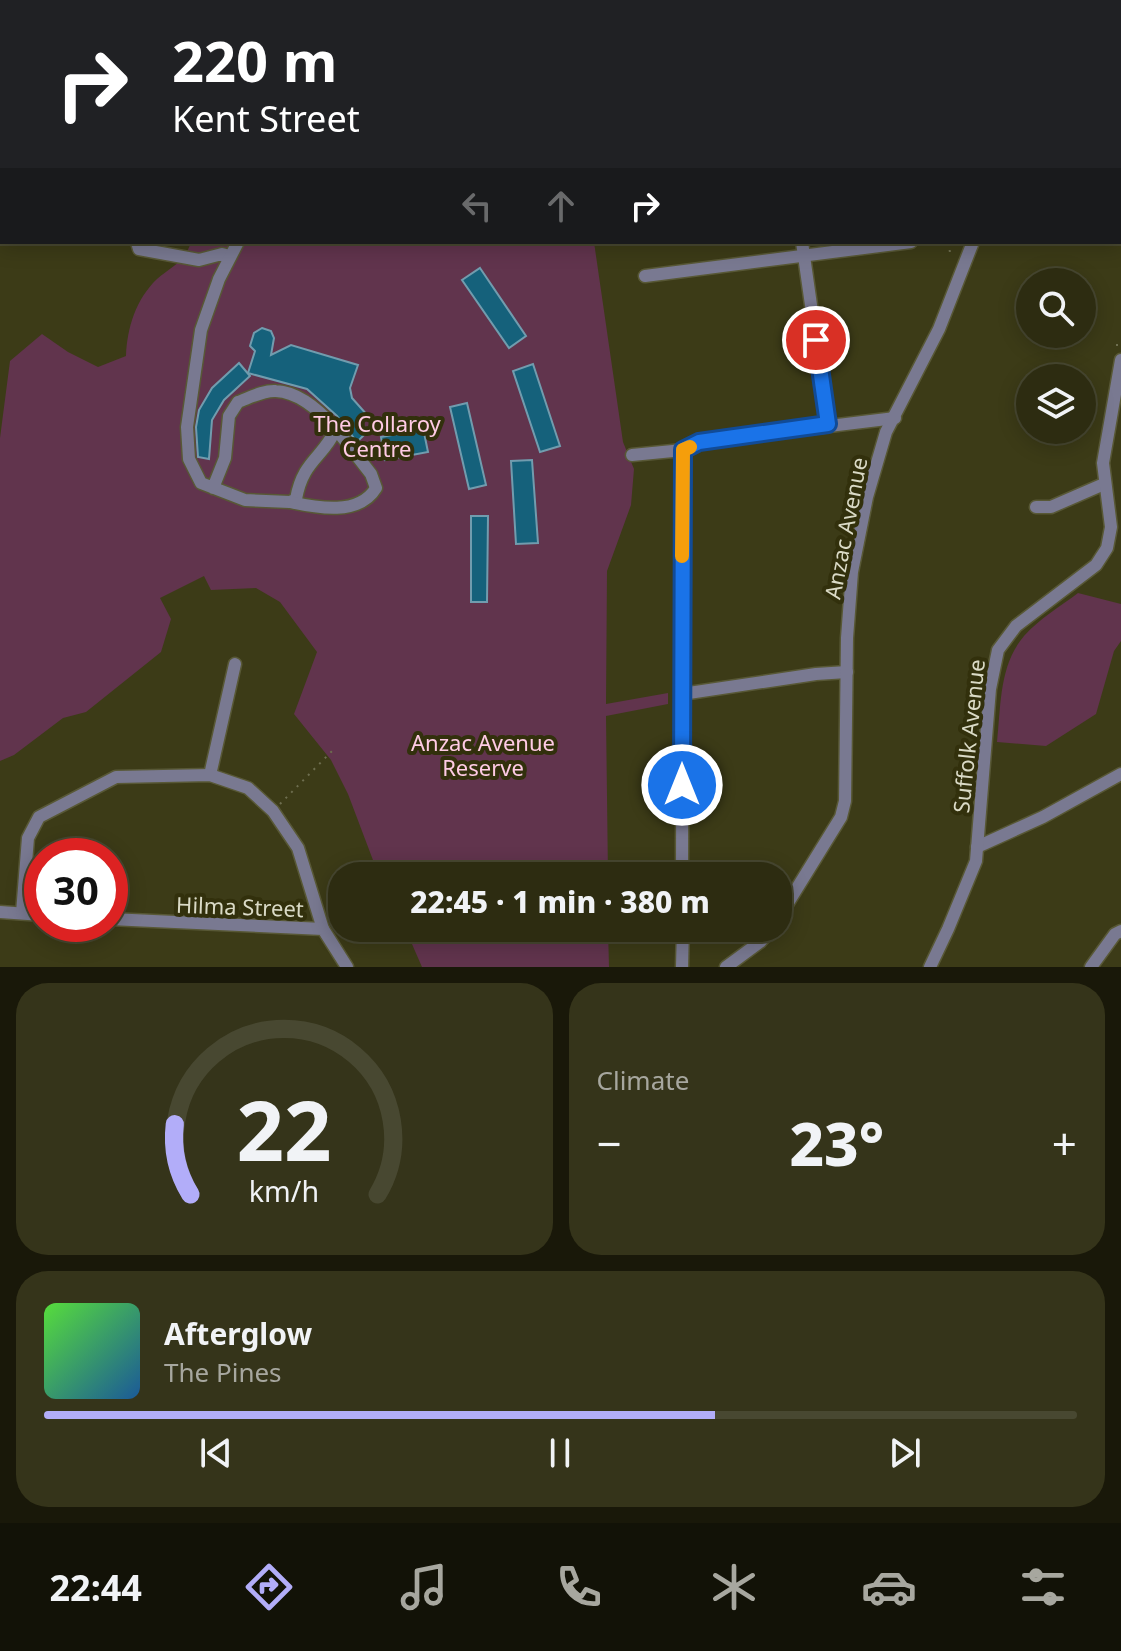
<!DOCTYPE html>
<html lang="en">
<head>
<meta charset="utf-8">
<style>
  :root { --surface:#2d2c11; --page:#35341a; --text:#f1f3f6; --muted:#a7a79f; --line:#484831; --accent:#b2adf9 }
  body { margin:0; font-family:"Noto Sans",sans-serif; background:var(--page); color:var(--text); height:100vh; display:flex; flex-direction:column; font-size:30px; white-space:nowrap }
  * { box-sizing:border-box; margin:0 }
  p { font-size:26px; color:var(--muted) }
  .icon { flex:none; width:44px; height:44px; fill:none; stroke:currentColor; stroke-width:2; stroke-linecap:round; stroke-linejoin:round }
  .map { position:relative; height:967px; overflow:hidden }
  .drawer { display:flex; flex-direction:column; gap:16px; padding:16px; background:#191809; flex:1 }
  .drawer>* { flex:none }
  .guide { position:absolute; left:0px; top:0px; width:1122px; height:244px; box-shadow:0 4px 20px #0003,0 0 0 2px var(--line); background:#202124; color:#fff; overflow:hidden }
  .tools { position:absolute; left:1016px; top:268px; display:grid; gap:16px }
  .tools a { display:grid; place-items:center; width:80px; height:80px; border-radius:50%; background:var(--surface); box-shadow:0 4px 20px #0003,0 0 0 2px var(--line); font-size:40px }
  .speed { position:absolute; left:24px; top:838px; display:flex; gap:16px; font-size:40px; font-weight:700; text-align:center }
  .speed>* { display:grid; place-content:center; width:104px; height:104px; border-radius:50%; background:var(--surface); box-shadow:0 4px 20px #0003,0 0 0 2px var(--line); line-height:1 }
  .speed .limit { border:12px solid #d22; background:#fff; color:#111 }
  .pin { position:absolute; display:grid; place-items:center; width:68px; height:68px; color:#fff; margin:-34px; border:4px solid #fff; border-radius:50%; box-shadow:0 2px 8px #0007 }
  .me { position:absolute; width:88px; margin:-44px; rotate:0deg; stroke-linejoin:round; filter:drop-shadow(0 0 6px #0008) }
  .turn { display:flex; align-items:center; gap:28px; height:168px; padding:0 40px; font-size:36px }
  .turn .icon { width:104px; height:104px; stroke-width:2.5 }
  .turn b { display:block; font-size:56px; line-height:68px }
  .lanes { display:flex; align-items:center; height:76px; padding:0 40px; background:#0003; justify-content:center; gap:40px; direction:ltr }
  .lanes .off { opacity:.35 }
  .big { font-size:60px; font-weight:800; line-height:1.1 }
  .drawer .tile { flex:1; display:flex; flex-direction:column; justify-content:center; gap:12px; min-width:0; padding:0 28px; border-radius:32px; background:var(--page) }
  .drawer .dial { align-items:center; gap:0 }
  .dial svg { height:208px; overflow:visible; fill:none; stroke:var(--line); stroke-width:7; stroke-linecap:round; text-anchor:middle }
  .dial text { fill:var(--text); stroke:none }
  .song { display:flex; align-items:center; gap:24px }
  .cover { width:96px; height:96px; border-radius:12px; background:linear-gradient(135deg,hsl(110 70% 55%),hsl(210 70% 35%)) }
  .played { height:8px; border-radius:4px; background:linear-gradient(90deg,var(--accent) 65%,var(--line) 65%) }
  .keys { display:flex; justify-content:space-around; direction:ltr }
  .heat { display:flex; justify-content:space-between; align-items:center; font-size:44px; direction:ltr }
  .drawer .tiles { flex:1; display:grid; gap:16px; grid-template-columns:1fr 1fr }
  .tile:last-child { grid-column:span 2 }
  .trip { position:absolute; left:328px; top:862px; width:464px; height:80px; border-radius:32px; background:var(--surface); box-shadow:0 4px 20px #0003,0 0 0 2px var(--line); font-weight:800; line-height:80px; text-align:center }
  .menu { display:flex; height:128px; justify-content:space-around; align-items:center; background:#121207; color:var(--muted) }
  .menu .icon { width:56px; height:56px }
  .menu .active { color:var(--accent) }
  .menu b { font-size:36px; color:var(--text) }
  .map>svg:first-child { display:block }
  .green { fill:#61344d }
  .building { fill:#15617b; stroke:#719cae; stroke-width:2 }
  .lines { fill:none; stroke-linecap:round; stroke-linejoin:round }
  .minor-casing { stroke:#585836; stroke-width:15 }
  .path { stroke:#6e6e4f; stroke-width:2; stroke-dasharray:2 6; stroke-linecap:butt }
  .minor { stroke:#797991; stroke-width:12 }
  .route-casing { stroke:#114b97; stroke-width:20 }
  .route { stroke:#1a73e8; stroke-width:14 }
  .slow { stroke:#f59e0b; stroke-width:14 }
  .labels { text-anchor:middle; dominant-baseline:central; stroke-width:8; stroke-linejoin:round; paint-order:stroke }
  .park-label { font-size:22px; fill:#ffcbe5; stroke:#32300c }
  .street-label { font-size:22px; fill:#dadac6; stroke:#32300c }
</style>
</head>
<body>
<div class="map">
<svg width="1121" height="967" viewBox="0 0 1121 967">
  <rect width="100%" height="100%" fill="#3c3b17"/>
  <!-- green -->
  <g class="green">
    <path d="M191,242h403l29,200 11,27 -3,36 -24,66 -1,133 62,-11v11l-62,12 2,160h-229l-31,-82 -17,-34 -37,-46 23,-62 -37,-50 -24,-14 -45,2 -7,-14 -44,22 11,21 -10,33 -75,60 -23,6 -49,37 -14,6v-323l10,-77 32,-27 26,18 30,15 28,-11c1,-28 10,-57 31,-77 15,-13 28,-17 34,-37z"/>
    <path d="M1078,593l43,11v37l-7,10 -18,63 -50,32 -49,-4c4,-36 2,-77 27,-106 15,-17 37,-30 54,-43z"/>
    <path d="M405,928h203l1,39h-187z"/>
  </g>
  <!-- building -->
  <g class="building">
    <path d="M480,268l46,68 -17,12 -47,-68z"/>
    <path d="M262,328l9,3 3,7 -3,17 20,-10 67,20 -8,23 2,10 16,18 -7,7 7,8 -11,11 -20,-26 -30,-27 -59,-16 7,-22 -5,-5 4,-13z"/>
    <path d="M239,363l11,13 -26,24 -12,20 -3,39 -11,-2 -2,-30 3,-17 13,-22z"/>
    <path d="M533,364l27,82 -20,6 -27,-81z"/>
    <path d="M467,403l19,82 -17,4 -19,-82z"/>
    <path d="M421,418l7,34 -43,8 -4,-23 17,-3 -2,-11z"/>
    <path d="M532,460l6,83 -22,1 -5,-83z"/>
    <path d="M471,516h17l-1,86h-16z"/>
  </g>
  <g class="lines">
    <!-- minor casing -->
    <g class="minor-casing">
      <g id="minor">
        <path d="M360,0l1,2"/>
        <path d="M541,0l1,2"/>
        <path d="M763,0l1,2"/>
        <path d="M1073,0v2"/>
        <path d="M134,2v-2"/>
        <path d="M273,2v-2"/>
        <path d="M412,2l5,-2"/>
        <path d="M1120,140h1"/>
        <path d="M137,242l2,7 60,11 23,-6 8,2"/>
        <path d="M802,242l26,182"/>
        <path d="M645,276l266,-34"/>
        <path d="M632,455l51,-5"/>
        <path d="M213,488l12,-30 4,-42 9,-14c11,-4 26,-12 38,-11 24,1 45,21 60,38 -13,29 -33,31 -40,70l-6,3 -45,-2 -44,-17 -12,-24 -2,-32 14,-97 18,-51 19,-37"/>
        <path d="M290,502c28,6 69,14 86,-14l-5,-14 -35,-45"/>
        <path d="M1036,507h15l53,-23"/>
        <path d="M682,694l134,-20 31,-2"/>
        <path d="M210,775l25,-111"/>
        <path d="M977,847l66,-30 78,-43"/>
        <path d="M682,876l1,-426 16,-8 196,-24"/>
        <path d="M0,912l42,3"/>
        <path d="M22,913l6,-75 11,-21 77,-40 94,-2 38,13 25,23 25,37 25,81"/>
        <path d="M110,919l213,10 24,38"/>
        <path d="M778,919l63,-102 4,-16 2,-163 5,-66 15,-75 19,-65 53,-103 34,-87"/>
        <path d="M682,967l1,-39"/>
        <path d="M726,967l34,-25 12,-14"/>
        <path d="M930,967l18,-38 28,-68 14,-172 8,-39 18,-24 80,-61 11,-17 4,-21 -8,-64 18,-103"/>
        <path d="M1091,967l24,-33 6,-3"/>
      </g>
    </g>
    <!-- path -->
    <g class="path">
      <path d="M949,242l1,12"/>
      <path d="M1116,345h5"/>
      <path d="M280,804l53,-54"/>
    </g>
    <!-- minor -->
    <use href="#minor" class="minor"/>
  </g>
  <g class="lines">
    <!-- route casing -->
    <g class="route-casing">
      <path id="route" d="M682,785l1,-335 16,-8 129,-18 -12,-84"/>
    </g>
    <!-- route -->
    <use href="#route" class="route"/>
    <!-- slow -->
    <path class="slow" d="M682,556l1,-106 7,-3"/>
  </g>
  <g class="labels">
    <!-- park labels -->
    <g class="park-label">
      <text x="377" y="423">The Collaroy<tspan x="377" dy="25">Centre</tspan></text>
      <text x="483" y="742">Anzac Avenue<tspan x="483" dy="25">Reserve</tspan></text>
    </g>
    <!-- street labels -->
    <g class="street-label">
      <text transform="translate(845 528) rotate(-79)">Anzac Avenue</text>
      <text transform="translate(968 736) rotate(-84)">Suffolk Avenue</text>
      <text transform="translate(240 906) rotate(2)">Hilma Street</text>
    </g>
  </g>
</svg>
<div class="tools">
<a><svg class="icon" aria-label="search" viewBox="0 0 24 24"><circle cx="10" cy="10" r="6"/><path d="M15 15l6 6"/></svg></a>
<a><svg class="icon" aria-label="layers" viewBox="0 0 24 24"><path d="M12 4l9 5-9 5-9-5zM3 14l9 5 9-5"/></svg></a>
</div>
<div class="speed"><div class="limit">30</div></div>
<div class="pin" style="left:816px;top:340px;background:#d93025"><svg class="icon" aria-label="arrive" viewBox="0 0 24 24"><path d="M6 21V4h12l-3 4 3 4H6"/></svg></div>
<svg class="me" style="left:682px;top:785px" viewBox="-20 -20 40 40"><circle r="17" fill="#1a73e8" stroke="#fff" stroke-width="3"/><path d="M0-11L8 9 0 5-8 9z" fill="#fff"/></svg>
<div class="trip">22:45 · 1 min · 380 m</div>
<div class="guide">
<div class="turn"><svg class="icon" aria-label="right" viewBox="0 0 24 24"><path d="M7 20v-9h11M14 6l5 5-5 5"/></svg><div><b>220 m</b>Kent Street</div></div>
<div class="lanes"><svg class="icon off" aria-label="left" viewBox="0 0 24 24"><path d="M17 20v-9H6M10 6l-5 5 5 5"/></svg><svg class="icon off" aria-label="ahead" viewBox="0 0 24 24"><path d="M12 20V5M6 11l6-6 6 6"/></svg><svg class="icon" aria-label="right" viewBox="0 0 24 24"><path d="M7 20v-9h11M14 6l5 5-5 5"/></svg></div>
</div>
</div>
<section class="drawer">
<div class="tiles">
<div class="tile dial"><svg viewBox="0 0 100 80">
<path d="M14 69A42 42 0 1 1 86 69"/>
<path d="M14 69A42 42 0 0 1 8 42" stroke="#b2adf9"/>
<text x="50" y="56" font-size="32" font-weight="700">22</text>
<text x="50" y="72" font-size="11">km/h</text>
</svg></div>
<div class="tile"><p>Climate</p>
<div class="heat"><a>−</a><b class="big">23°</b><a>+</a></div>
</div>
<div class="tile">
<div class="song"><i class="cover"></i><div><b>Afterglow</b><p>The Pines</p></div></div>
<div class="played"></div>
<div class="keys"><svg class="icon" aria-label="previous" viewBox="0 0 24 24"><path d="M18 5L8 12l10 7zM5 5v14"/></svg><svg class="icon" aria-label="pause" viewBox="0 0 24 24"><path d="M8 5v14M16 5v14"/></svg><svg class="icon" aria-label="next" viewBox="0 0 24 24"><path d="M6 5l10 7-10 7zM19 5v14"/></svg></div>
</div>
</div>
</section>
<nav class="menu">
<b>22:44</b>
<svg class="icon active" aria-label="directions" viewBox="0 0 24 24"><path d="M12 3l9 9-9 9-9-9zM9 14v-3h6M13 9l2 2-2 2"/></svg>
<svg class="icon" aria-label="music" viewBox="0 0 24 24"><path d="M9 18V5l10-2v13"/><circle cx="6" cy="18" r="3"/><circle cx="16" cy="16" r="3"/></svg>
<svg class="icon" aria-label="phone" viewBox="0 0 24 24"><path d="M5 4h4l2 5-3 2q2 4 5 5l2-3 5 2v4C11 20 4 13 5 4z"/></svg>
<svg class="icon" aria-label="climate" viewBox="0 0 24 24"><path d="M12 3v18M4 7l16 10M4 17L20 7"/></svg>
<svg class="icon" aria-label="car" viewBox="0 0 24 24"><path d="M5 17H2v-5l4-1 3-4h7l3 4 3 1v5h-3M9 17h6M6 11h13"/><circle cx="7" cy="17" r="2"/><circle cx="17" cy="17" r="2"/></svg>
<svg class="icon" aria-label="filters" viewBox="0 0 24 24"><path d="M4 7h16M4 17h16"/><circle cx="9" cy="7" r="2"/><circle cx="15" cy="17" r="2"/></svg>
</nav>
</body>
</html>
